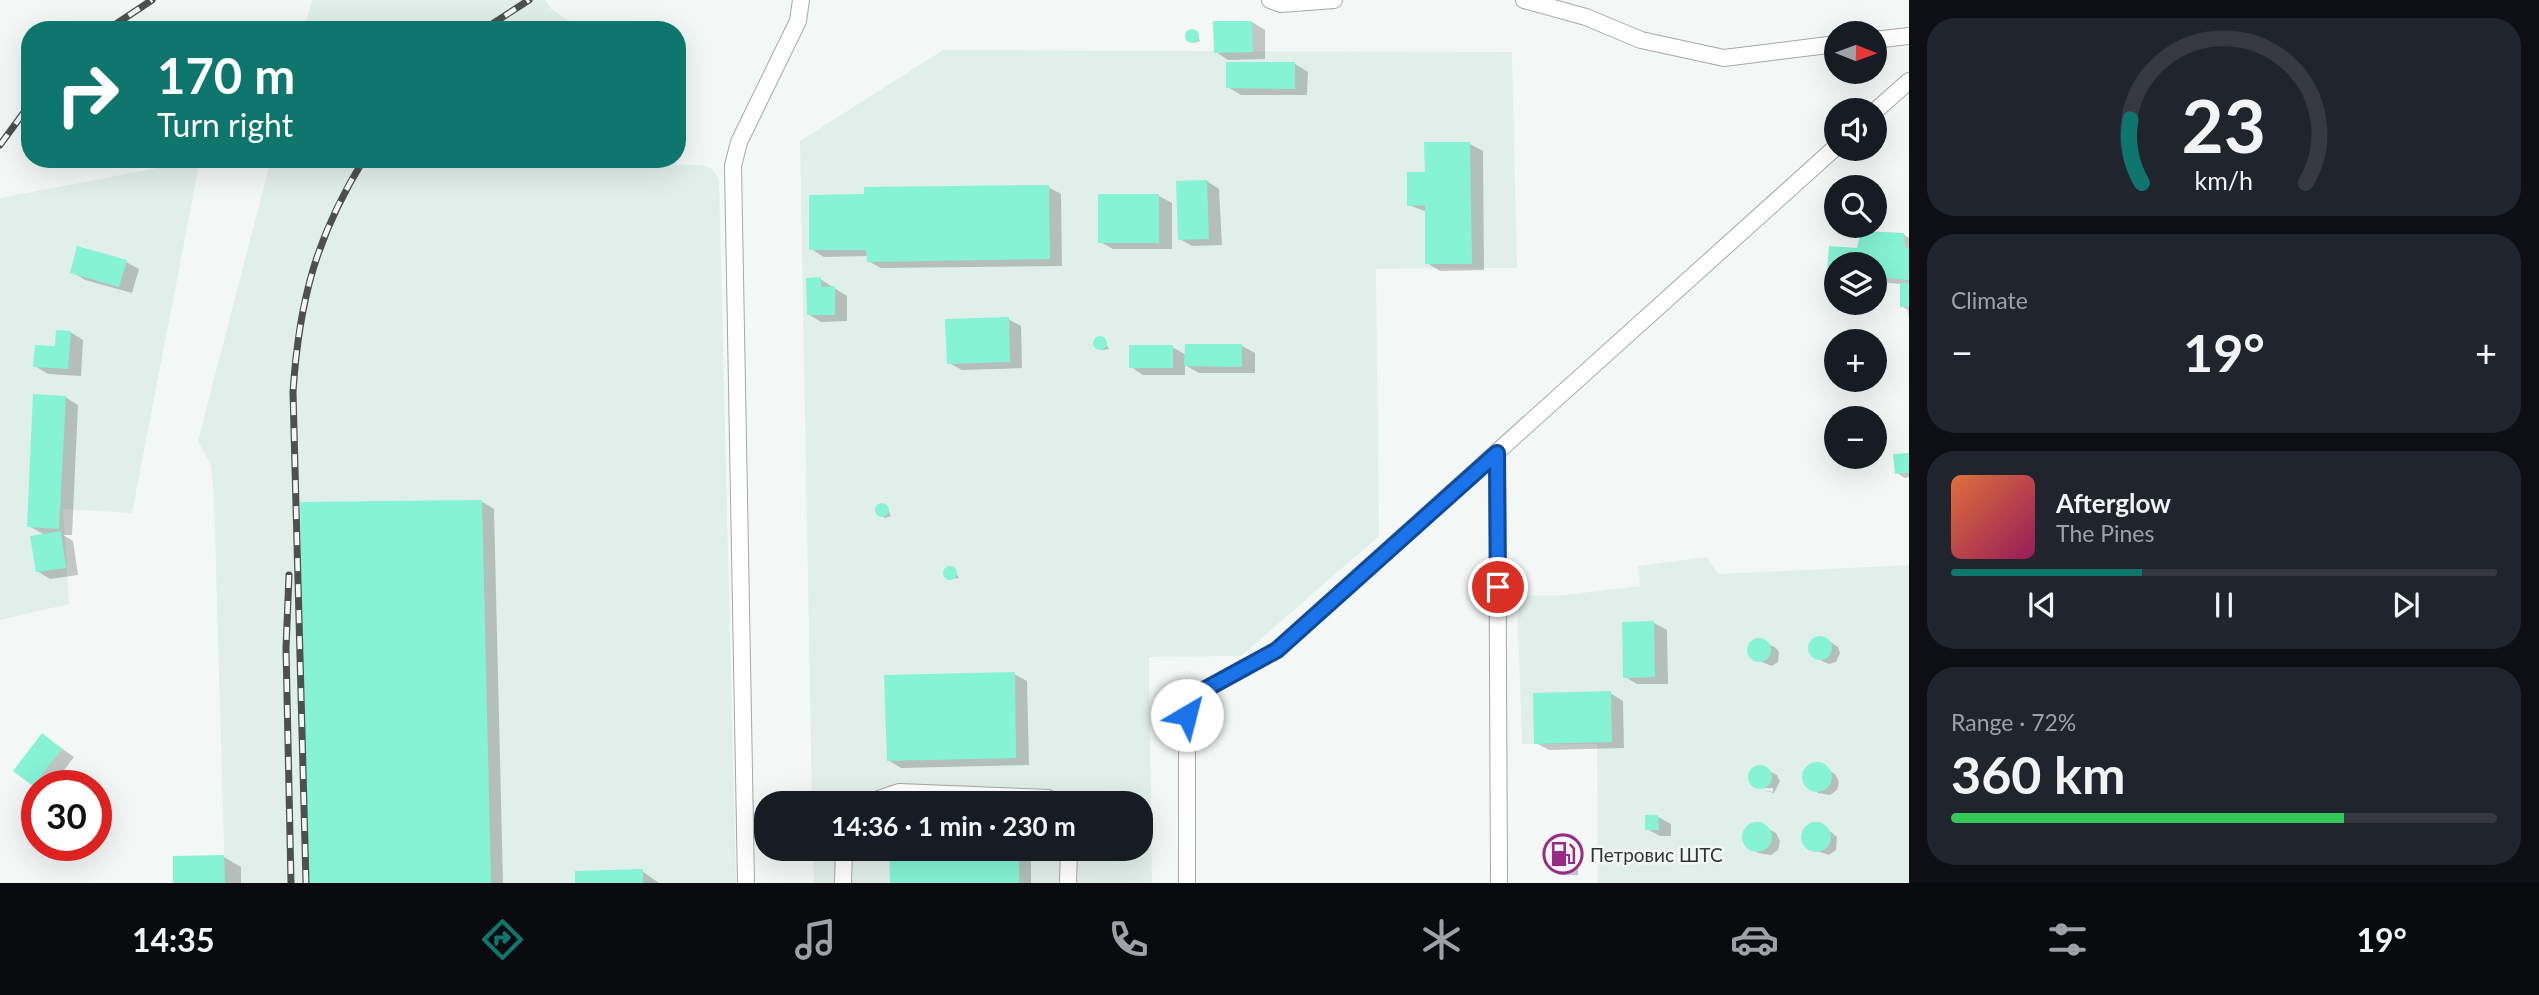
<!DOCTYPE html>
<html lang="en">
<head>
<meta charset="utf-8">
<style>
  :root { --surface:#171b24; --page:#20242c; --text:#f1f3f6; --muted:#9ea1a6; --line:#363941; --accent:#0f766e }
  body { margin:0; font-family:Lato,sans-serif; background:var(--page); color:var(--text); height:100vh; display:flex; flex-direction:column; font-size:26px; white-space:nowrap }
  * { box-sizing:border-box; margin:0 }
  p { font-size:23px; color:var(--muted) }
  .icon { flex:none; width:38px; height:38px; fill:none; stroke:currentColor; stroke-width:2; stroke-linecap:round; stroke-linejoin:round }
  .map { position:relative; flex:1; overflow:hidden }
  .panel { display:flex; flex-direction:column; gap:18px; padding:18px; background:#0d0f14; width:630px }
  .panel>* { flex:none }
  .guide { position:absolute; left:21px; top:21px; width:665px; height:147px; border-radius:28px; box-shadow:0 7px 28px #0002; background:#0f766e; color:#fff; overflow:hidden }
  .needle { width:46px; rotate:91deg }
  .controls { position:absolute; left:1824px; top:21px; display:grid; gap:14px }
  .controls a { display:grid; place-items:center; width:63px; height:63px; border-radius:50%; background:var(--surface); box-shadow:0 7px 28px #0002; font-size:35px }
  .speed { position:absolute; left:21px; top:770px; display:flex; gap:14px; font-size:35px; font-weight:700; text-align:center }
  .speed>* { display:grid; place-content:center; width:91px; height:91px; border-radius:50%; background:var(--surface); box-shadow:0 7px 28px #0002; line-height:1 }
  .speed .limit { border:10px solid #d22; background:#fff; color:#111 }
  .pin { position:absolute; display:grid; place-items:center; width:60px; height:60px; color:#fff; margin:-30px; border:4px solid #fff; border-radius:50%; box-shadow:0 2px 7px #0007 }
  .me { position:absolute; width:77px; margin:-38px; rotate:37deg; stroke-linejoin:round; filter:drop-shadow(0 0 5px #0008) }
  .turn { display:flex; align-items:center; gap:24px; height:147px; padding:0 21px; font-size:32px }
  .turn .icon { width:91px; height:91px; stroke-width:2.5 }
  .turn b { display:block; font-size:49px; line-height:60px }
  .big { font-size:52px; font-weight:700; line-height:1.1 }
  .panel .card { flex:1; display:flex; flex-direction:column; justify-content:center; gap:10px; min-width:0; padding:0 24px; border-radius:28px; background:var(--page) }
  .panel .dial { align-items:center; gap:0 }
  .dial svg { height:182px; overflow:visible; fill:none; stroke:var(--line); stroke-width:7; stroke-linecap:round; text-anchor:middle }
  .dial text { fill:var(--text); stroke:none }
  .song { display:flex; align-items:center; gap:21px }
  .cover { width:84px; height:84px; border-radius:10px; background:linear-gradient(135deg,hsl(20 70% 55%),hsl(330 70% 35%)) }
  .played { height:7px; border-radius:4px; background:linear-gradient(90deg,var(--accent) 35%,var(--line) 35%) }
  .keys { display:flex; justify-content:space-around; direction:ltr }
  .heat { display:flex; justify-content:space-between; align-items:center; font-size:38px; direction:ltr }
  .charge { height:10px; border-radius:5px; background:linear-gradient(90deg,#34c759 72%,var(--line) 0) }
  .trip { position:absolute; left:754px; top:791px; width:399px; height:70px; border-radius:28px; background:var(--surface); box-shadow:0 7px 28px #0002; font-weight:700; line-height:70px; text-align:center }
  .dock { display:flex; height:112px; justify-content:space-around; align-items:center; background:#090b0e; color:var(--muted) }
  .dock .icon { width:49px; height:49px }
  .dock .current { color:var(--accent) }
  .dock b { font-size:32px; color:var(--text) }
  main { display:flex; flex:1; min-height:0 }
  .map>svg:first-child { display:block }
  .built { fill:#e1efea }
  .shadow { fill:#0003 }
  .building { fill:#85f3d4 }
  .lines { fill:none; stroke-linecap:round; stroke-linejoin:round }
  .minor-casing { stroke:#a4a8a6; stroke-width:18 }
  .minor { stroke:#fff; stroke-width:16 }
  .rail-casing { stroke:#4d504f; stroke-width:7 }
  .rail { stroke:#f3f8f6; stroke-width:4.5; stroke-dasharray:13; stroke-linecap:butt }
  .route-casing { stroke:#114b97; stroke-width:18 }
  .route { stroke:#1a73e8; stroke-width:12 }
  .labels { text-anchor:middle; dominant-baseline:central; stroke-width:5; stroke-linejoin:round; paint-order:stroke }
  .poi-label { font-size:19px; fill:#313333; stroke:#f3f8f6; text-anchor:start }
</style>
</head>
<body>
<main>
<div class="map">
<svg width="1909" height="883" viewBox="0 0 1909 883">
  <rect width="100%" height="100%" fill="#f3f8f6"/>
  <!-- built -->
  <g class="built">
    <path d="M312,0h233l6,9 32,21h-279z"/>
    <path d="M943,50l569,2 5,216 -141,1 3,267 -138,120 -92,1 3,226h-338l-1,-34h328v-46h-329l-12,-662z"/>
    <path d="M271,159h405v6h26l10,4 7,10 17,704h-511l-11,-385 -3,-32 -13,-25z"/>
    <path d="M200,160l-68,353 -69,-4 6,95 -69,16v-422z"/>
    <path d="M1707,557l11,17 191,-9v318h-311l-1,-139h-75l-5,-148 48,-1 75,-9 -2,-20z"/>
  </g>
  <!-- shadow -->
  <g class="shadow">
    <path d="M1252,22l13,8v29l-37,1 -12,-8z"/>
    <path d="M1195,31l5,10 -6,2 -6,-10z"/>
    <path d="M1295,64l13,8 -1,23h-66l-13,-8z"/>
    <path d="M1426,144h44l13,7 1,119 -44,1 -13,-8v-51l-18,-7 17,-32z"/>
    <path d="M1207,181l12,8 3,56 -30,1 -12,-7z"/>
    <path d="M1048,187l13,7 1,72 -181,2 -13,-7v-5l-44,1 -13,-8z"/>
    <path d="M1100,196h59l13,7v46h-59l-13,-7z"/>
    <path d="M1903,234l6,4v81l-1,-9 -7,-4 1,-22 -28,-2v-18h-38v11l-7,-4 1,-23 29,2z"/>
    <path d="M126,262l13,7 -7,24 -47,-13 -13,-8z"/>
    <path d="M820,279l27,17v25l-26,1 -13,-8z"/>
    <path d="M1008,319l13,7 1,42 -60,2 -13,-7z"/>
    <path d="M70,332l13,8 -2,36 -33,-2 -13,-8z"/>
    <path d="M1103,339l6,10 -7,1 -7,-6z"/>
    <path d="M1242,346l13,7v20h-56l-14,-8v10h-42l-12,-8 41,-20 14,8z"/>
    <path d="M65,397l13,8 -6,130h-9l10,6 5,34 -28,4 -13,-8 8,-36 -16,-9z"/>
    <path d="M1909,454v23l-4,1 -8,-5z"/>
    <path d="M481,501l13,8 9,374h-194z"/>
    <path d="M886,506l5,10 -6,2 -8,-7z"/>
    <path d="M953,569l6,9 -9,1 -4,-8z"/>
    <path d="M1654,623l13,7 1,54h-31l-12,-7z"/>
    <path d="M1823,637l15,10 2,6 -4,9 -7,2 -7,-3 -13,-12 4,-10z"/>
    <path d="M1756,640l19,7 4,5 -1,10 -6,4 -20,-8 -3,-6z"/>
    <path d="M1014,674l13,7 2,84 -128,3 -13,-8z"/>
    <path d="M1610,693l13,8 1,47 -75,2 -13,-7z"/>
    <path d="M43,735l31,22 -22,29h-15l-21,-16z"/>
    <path d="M1818,764l17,10 4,8 -2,8 -7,5 -12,-2 -14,-12 2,-11z"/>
    <path d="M1761,767l16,8 3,6 -6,12 -13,-3 12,2v-4h-16l-7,-7 2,-10z"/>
    <path d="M1658,817l13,7v12h-11l-13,-7z"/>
    <path d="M1759,824l17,9 4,8 -2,9 -7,5 -13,-2 -13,-12 2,-12z"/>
    <path d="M1813,824l9,1 15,12 -1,13 -7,5 -21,-7 -5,-11 3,-8z"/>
    <path d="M1570,843l8,4v28h-16l-8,-5z"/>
    <path d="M890,849h141v34h-140z"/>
    <path d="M224,857l17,10v16h-66z"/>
    <path d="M642,871l17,12h-82z"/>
  </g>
  <!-- building -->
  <g class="building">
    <path d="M1213,21h39l1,31 -39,1z"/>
    <circle cx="1192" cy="36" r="7"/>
    <path d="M1226,62h69v27l-69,-1z"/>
    <path d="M1424,142h46l2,122h-47v-59l-18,1v-34h18z"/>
    <path d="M1207,180l2,59 -31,1 -2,-59z"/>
    <path d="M1049,185l1,74 -183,3 -1,-12h-57v-55l55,-1v-7z"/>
    <rect x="1098" y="194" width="61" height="49"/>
    <path d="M1861,231l43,2 1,14 4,1v32l-35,-3v-13h-38v9l-9,-1 2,-26 28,2z"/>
    <path d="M77,246l50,14 -8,27 -49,-14z"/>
    <path d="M821,277v10l14,-1v29h-28l-1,-37z"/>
    <rect x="1900" y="283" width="9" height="24"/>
    <path d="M1009,317l1,45 -63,2 -2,-45z"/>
    <path d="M56,330l15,1 -3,38 -35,-2 2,-22 20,1z"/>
    <circle cx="1100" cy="343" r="7"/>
    <path d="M1185,344h57v23l-58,-1z"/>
    <rect x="1129" y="345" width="44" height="23"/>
    <path d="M33,394l33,2 -7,133 -32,-2z"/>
    <path d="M1909,453v20l-14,1 -2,-20z"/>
    <path d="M482,500l9,383h-184l-7,-381z"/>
    <circle cx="882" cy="510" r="7"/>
    <path d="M61,531l5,37 -30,4 -6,-36z"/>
    <circle cx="950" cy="573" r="7"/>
    <path d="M1654,621l1,56 -32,1 -1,-56z"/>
    <circle cx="1820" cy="648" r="12"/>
    <circle cx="1759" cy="650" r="12"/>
    <path d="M1015,672l1,86 -129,3 -3,-86z"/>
    <path d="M1611,691l1,51 -78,2 -1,-51z"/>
    <path d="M42,733l20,16 -29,37 -20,-15z"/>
    <circle cx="1817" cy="777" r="15"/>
    <circle cx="1760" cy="777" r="12"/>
    <path d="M1645,815h13l1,15h-14z"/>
    <circle cx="1757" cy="837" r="15"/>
    <circle cx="1816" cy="837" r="15"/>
    <rect x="1552" y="841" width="18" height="30"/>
    <path d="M889,849h130v34h-129z"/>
    <path d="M224,855l1,28h-52v-27z"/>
    <path d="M643,869v14h-68v-12z"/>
  </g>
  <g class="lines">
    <!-- minor casing -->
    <g class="minor-casing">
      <g id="minor">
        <path d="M1270,0l11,4 53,-4"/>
        <path d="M1524,0l62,17 55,23 83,18 112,-14"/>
        <path d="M1874,40l35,-4"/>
        <path d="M1874,112l35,-31"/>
        <path d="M1497,453l2,430"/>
        <path d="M867,803l32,-11 149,6 6,5"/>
        <path d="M746,883l-13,-717 6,-24 59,-121 3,-21"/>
        <path d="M843,883l1,-34"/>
        <path d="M1068,883l1,-34"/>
        <path d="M1187,883v-168l17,-25 73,-40 559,-503"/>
      </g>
    </g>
    <!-- minor -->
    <use href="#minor" class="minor"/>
    <!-- rail casing -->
    <g class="rail-casing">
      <g id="rail">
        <path d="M107,30l45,-30"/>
        <path d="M483,30l46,-30"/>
        <path d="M0,145l30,-41"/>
        <path d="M289,575l-3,73 5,235"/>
        <path d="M306,883l-13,-491c6,-91 23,-155 71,-233"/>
      </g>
    </g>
    <!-- rail -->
    <use href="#rail" class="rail"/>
  </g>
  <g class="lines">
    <!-- route casing -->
    <g class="route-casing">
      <path id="route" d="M1187,715l17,-25 73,-40 220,-197 1,134"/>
    </g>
    <!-- route -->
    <use href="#route" class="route"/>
  </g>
  <!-- icons -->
  <defs>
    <g id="fuel-ring" transform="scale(2.0125)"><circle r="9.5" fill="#f3f8f6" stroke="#9a2a88" stroke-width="1.5"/><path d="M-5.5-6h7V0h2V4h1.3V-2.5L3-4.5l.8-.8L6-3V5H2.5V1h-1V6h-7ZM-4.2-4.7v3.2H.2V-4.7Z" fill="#9a2a88"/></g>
  </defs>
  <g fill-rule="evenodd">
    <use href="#fuel-ring" x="1563" y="854"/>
  </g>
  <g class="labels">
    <!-- poi labels -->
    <g class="poi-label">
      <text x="1590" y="854">Петровис ШТС</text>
    </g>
  </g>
</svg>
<div class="controls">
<a><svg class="needle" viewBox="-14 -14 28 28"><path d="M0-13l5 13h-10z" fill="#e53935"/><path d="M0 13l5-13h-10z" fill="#9ea1a6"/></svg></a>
<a><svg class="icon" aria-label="sound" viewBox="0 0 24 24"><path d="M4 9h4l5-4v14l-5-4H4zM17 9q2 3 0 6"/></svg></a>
<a><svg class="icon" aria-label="search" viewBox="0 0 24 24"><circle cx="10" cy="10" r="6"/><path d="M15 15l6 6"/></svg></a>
<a><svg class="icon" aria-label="layers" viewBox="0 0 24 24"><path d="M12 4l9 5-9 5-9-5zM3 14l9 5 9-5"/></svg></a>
<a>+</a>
<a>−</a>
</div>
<div class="speed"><div class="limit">30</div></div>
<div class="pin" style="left:1498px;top:587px;background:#d93025"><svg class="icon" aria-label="arrive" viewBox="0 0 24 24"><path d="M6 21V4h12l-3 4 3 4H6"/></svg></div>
<svg class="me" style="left:1187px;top:715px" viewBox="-20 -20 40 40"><circle r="19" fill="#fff"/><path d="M0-13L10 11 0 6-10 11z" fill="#1a73e8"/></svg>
<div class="trip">14:36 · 1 min · 230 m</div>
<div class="guide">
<div class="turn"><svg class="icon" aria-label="right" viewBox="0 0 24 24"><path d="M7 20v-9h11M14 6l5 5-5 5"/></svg><div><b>170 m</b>Turn right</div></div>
</div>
</div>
<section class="panel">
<div class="card dial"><svg viewBox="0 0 100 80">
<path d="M14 69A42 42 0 1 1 86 69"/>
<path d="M14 69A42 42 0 0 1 9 41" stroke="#0f766e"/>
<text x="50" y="56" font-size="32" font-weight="700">23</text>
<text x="50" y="72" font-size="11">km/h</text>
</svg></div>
<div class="card"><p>Climate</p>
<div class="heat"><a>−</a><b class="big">19°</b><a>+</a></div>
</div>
<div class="card">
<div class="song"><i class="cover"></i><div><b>Afterglow</b><p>The Pines</p></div></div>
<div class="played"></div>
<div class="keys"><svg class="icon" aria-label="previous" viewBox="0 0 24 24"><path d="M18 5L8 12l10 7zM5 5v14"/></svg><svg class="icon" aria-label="pause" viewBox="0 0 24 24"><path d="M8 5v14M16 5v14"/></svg><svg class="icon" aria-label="next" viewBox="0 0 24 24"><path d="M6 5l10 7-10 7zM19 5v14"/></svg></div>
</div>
<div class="card"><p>Range · 72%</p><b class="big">360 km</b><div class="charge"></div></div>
</section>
</main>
<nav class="dock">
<b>14:35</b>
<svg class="icon current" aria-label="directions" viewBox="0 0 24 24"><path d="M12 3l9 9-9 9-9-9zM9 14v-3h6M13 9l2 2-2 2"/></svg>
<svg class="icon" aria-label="music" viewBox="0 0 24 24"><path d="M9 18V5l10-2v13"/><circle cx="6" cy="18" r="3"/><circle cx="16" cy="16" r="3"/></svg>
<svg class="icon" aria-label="phone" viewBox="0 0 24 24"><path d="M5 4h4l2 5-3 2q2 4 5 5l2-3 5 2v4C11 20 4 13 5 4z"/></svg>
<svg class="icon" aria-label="climate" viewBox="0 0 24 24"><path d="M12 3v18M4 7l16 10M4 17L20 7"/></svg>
<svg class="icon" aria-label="car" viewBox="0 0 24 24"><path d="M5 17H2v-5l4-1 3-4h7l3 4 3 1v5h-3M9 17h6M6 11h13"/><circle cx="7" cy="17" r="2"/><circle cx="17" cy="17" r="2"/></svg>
<svg class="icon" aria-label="filters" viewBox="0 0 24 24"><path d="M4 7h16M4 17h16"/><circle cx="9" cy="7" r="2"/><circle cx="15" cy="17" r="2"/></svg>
<b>19°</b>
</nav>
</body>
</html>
